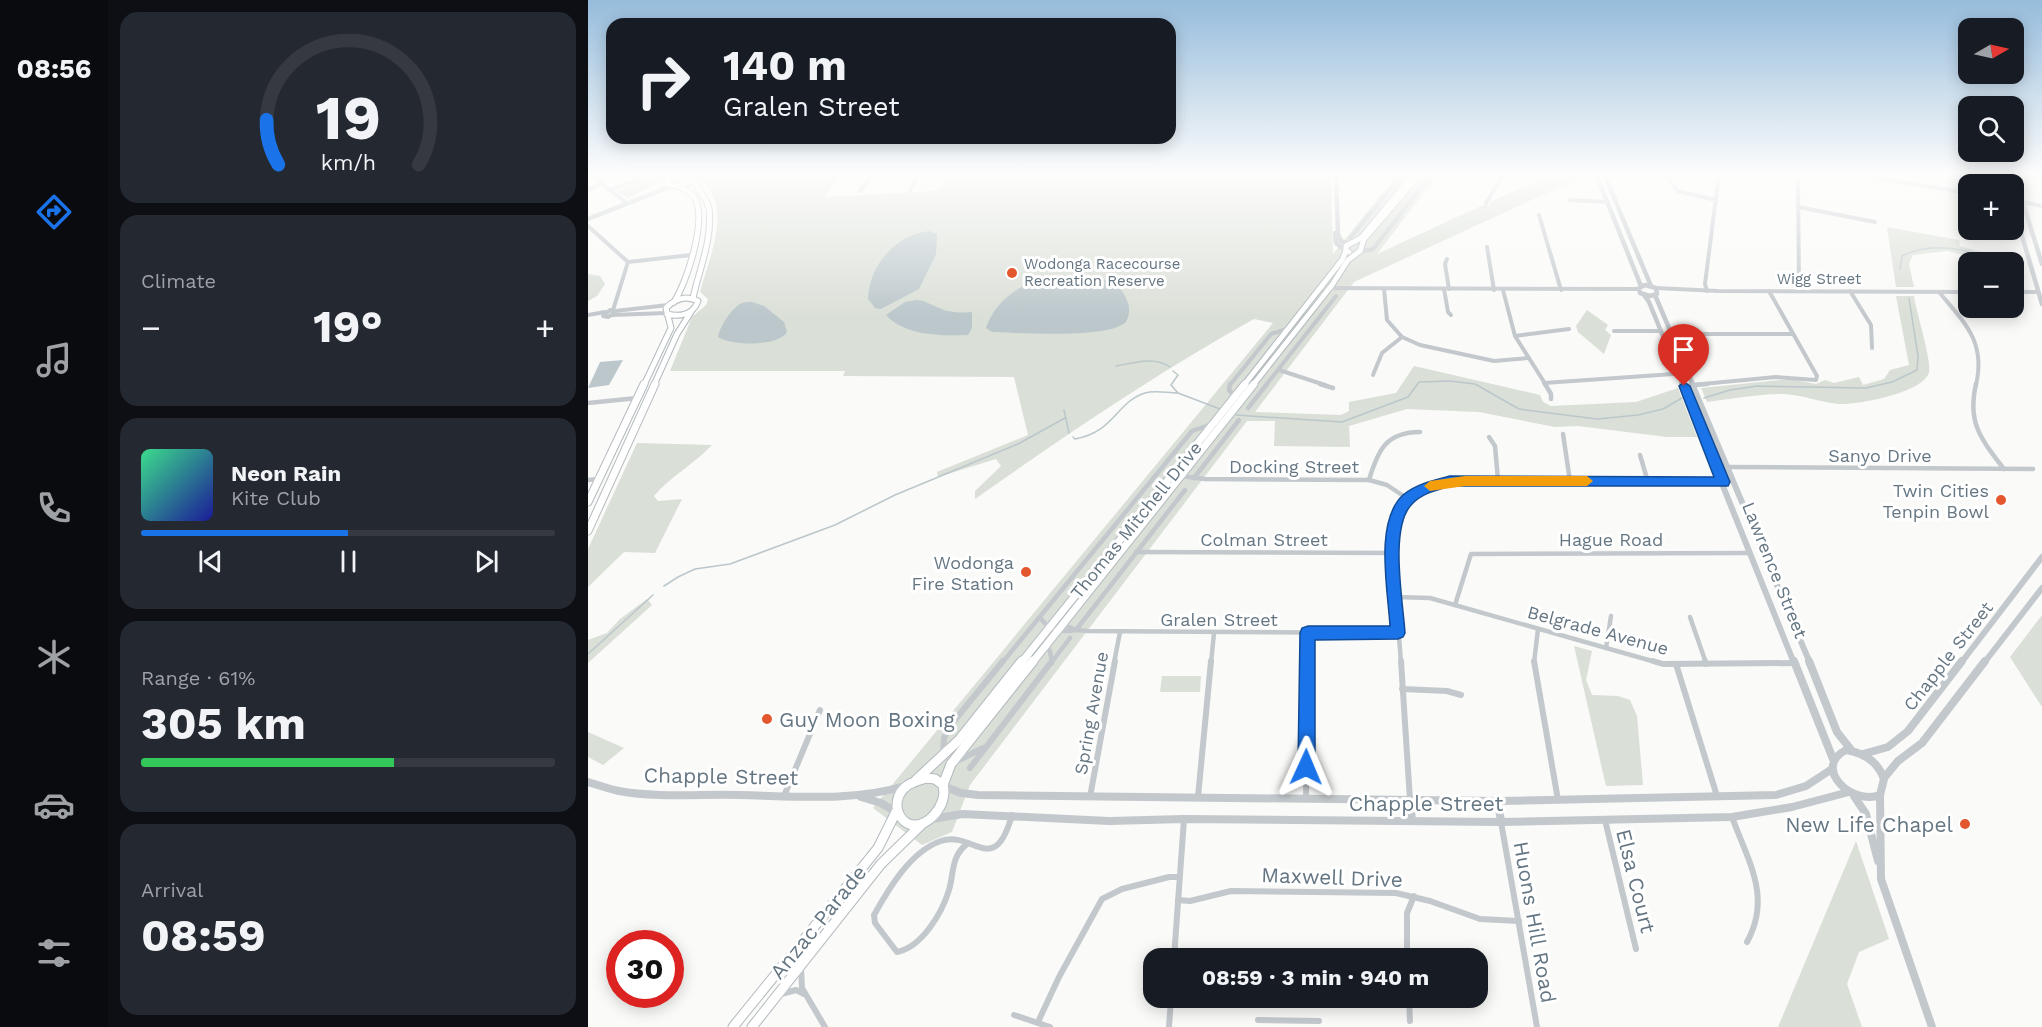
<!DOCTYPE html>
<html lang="en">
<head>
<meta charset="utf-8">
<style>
  :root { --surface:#171b24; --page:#242831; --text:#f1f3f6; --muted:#9ea1a6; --line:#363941; --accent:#1a73e8 }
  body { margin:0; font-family:"Work Sans",sans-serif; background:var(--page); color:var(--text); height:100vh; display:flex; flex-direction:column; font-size:22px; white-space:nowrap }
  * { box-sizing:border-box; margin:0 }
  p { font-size:20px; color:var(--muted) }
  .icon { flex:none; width:33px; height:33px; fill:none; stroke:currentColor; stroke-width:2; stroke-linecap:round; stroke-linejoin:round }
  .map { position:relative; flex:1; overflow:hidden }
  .side { display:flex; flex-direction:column; gap:12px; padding:12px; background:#0d0f14; width:480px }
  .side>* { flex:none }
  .guide { position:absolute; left:18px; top:18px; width:570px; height:126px; border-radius:18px; box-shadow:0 3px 15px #0003; background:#171b24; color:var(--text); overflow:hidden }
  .needle { width:39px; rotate:81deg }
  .tools { position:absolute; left:1370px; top:18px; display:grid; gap:12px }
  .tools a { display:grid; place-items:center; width:66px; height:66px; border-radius:12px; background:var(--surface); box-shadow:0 3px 15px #0003; font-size:30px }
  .speed { position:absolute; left:18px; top:930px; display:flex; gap:12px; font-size:30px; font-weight:700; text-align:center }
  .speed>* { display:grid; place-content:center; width:78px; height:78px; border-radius:50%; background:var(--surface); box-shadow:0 3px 15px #0003; line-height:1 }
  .speed .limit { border:9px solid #d22; background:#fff; color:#111 }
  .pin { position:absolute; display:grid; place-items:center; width:51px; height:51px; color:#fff; margin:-62px -26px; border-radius:50% 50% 50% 0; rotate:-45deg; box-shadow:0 0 6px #0007 }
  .pin .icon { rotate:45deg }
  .me { position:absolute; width:66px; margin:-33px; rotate:1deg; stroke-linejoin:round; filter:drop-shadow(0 0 4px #0008) }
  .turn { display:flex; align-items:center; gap:21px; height:126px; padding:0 18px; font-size:27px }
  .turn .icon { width:78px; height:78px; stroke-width:2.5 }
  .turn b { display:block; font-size:42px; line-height:51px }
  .big { font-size:45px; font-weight:700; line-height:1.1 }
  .side .widget { flex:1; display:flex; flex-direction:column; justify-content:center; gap:9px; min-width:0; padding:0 21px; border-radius:18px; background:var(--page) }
  .side .dial { align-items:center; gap:0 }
  .dial svg { height:156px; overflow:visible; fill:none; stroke:var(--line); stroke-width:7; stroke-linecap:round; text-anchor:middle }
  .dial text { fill:var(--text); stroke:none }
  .song { display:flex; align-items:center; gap:18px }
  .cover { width:72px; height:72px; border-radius:9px; background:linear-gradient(135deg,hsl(150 70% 55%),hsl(240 70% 35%)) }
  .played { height:6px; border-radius:3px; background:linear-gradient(90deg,var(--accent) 50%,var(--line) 50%) }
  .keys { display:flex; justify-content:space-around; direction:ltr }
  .heat { display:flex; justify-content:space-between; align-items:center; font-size:33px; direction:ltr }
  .charge { height:9px; border-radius:4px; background:linear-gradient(90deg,#34c759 61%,var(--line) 0) }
  .trip { position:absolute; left:555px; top:948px; width:345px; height:60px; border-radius:18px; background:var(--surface); box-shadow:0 3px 15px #0003; font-weight:700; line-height:60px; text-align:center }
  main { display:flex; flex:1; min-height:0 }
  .menu { display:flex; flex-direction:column; width:108px; justify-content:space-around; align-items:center; background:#090b0e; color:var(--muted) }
  .menu .icon { width:42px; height:42px }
  .menu .selected { color:var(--accent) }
  .menu b { font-size:27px; color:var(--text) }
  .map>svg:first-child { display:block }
  .green { fill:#dadfd7 }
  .water { fill:#bbc7cb }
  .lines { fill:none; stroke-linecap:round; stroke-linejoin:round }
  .stream { stroke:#bbc7cb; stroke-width:1.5 }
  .secondary-far2-casing { stroke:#b3babf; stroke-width:7 }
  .secondary-far1-casing { stroke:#b3babf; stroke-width:9 }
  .secondary-casing { stroke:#b3babf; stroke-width:11 }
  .minor-far2 { stroke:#c3c8cc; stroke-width:4 }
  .minor-far1 { stroke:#c3c8cc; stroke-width:4.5 }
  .minor { stroke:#c3c8cc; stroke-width:6 }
  .tertiary-far2 { stroke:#c3c8cc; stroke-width:4.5 }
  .tertiary-far1 { stroke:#c3c8cc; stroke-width:6 }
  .tertiary { stroke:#c3c8cc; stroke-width:8 }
  .secondary-far2 { stroke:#fff; stroke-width:5 }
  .secondary-far1 { stroke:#fff; stroke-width:7 }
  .secondary { stroke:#fff; stroke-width:9 }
  .route { fill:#1a73e8; stroke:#114b97; stroke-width:1.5 }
  .slow { fill:#f59e0b }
  .poi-dot { fill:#e4572e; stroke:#fff; stroke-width:2 }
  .labels { text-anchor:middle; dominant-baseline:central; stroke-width:6; stroke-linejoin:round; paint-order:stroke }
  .far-poi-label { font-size:15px; fill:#657683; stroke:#fff; text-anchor:start }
  .far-street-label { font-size:15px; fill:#657683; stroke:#fff }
  .street-label { font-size:18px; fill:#657683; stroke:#fff }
  .poi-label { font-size:18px; fill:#657683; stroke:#fff; text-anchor:end }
  .near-poi-label { font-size:21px; fill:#657683; stroke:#fff; text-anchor:start }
  .near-street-label { font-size:21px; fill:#657683; stroke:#fff }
</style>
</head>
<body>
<main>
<nav class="menu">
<b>08:56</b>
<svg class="icon selected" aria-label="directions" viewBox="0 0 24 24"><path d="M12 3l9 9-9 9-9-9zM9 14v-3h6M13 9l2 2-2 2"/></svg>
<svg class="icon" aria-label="music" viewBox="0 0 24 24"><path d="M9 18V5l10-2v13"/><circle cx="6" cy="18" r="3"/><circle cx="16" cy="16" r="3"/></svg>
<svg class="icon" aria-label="phone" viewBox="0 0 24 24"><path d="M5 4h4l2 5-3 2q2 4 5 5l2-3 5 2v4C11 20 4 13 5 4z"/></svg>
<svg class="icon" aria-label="climate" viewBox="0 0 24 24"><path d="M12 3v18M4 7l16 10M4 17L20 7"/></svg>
<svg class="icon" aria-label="car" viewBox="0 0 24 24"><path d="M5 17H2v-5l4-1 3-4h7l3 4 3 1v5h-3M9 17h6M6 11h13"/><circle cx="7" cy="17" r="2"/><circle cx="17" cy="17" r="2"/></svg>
<svg class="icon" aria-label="filters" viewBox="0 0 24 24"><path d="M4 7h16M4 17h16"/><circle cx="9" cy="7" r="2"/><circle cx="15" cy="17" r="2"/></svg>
</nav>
<section class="side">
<div class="widget dial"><svg viewBox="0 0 100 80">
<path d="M14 69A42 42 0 1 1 86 69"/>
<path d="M14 69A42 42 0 0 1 8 46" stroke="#1a73e8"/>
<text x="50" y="56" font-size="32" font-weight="700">19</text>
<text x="50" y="72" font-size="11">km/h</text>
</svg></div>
<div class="widget"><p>Climate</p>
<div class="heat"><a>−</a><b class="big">19°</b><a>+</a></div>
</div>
<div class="widget">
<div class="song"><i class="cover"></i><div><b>Neon Rain</b><p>Kite Club</p></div></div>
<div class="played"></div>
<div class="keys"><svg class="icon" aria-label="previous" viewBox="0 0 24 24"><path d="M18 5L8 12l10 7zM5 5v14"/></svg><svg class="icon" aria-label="pause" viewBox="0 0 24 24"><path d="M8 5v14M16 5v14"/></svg><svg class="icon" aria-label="next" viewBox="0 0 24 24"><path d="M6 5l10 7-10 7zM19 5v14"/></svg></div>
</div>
<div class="widget"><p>Range · 61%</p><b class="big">305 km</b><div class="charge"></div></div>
<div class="widget"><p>Arrival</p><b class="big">08:59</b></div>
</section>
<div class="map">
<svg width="1454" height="1027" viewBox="0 0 1454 1027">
  <rect width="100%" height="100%" fill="#fafaf8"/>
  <!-- green -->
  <g class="green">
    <path d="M66,174h8l3,6 -37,18 -12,-7z"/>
    <path d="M121,174h132l-17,23 111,-6 7,-3 8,-14h189l-1,6 193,-1 2,75 65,-80h40l-61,80 106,-49h7v-3l63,-28h35l-234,108 -99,130 86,3 8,-4v-9l47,-9 18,-27 126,29 3,7 8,4 85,-4 42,-14 19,49h-30l-89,-11 -23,1 -76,-15 -72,-3 -58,17 1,21 -76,-1 1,-25h-28l-277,364 -18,47 -30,13 -49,-37 400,-485 -19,-4c-94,52 -188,116 -279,180v-8l26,-25 -5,-7 -58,18 -1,-5 91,-37 -14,-58 -171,-1 2,-5h-175l22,-54 14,-12 2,-6 -8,-7c9,-35 33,-83 2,-112l1,-4z"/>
    <path d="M1299,227l72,13 1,6 61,17 3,9 -11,-3v-7h-23l-43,-11 -34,4 -4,9 5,23h-18z"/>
    <path d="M0,274l12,2 5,8 -8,12 -9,5z"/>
    <path d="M1308,296h18c2,15 18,66 15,76 -5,21 -72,33 -91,32 -18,-2 -35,-9 -54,-10 -25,0 -52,5 -77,8l-6,-14 89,-9 26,5 9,-4 9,3 25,-6 4,8 21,-6 6,-9 19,-5z"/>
    <path d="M999,310l21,15 -3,5 6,5 -7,19 -26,-22 -2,-6z"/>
    <path d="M49,443l75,2c-18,19 -41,31 -58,51l4,5 24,-2 -27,54 -31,-1 -36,35v-38z"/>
    <path d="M59,599l5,6 -64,58v-23l19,-7 13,-14z"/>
    <path d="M1454,615v92l-32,-50z"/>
    <path d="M986,646l18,5 -6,29 6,15 26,1 12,4 7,16 6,69 -37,1z"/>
    <path d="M574,676h39l-1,16h-40z"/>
    <path d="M0,732l36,16 -21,17 -15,-8z"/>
    <path d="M1268,841l33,98 -30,13 -12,32 15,43h-84z"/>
  </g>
  <!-- water -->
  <g class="water">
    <path d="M341,231l8,3 -1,20 -17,35 -38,20 -6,-1 -7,-9c1,-33 27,-64 61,-68z"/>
    <path d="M472,275c25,1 59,-2 68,28 2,6 1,13 -2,19 -18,17 -106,11 -134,10l-6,-4c11,-32 43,-50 74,-53z"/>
    <path d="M328,300c9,0 15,5 23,8 11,5 22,5 33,4v16l-4,7c-26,1 -63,1 -82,-20l19,-13z"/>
    <path d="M164,302l12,4 20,16 3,10c-10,15 -55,14 -69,5 1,-9 14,-30 24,-34 3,-1 7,-1 10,-1z"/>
    <path d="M35,360l-14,25 -21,3 12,-26z"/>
  </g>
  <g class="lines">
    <!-- stream -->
    <g class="stream">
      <path d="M1425,264l8,2"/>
      <path d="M1312,269l2,-13c35,-17 69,-4 104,6"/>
      <path d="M528,366c17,-3 38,-10 54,1"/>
      <path d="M585,371l5,4 -7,10 7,8 42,16"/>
      <path d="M1116,398l26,-8 27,-4 109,2 26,-6 25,-12 1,-14 -9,-58"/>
      <path d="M476,410l5,23"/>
      <path d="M648,415l106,7 66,-25 11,-15 31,-1 25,3 44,25 78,10 41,-4 25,-6 19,-11"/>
      <path d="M485,437l2,2c40,-7 41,-37 70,-46 10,-3 22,0 33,0"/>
      <path d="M76,586l14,-9 17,-8 35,-5 105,-39 60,-30 123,-51 47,-26"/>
      <path d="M0,654l65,-59"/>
    </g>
    <!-- secondary-far2 casing -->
    <g class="secondary-far2-casing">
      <g id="secondary-far2">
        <path d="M78,174l2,10c9,3 17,1 25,-5"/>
        <path d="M102,174l4,2c0,13 13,20 15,33 4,29 -10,61 -16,89"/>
        <path d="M80,180l14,-6"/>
        <path d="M761,252l-3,-1v-5l15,-8 53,-64"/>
        <path d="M86,302c13,-20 34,-84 20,-105 -4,-6 -10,-8 -16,-11"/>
        <path d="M56,385l27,-57 -5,-20c9,-9 20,-13 32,-7 -5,14 -18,16 -31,13"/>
        <path d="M66,385l23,-51 14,-22"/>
        <path d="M656,385l98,-125 4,-9"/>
        <path d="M665,385l79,-100 16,-25 12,-9 4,-12 56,-65"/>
      </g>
    </g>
    <!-- secondary-far1 casing -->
    <g class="secondary-far1-casing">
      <g id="secondary-far1">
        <path d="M0,502l56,-118"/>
        <path d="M0,531l67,-147"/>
        <path d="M433,663l224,-279"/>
        <path d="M444,663l222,-279"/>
      </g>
    </g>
    <!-- secondary casing -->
    <g class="secondary-casing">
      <g id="secondary">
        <path d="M338,778l9,1 8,6c3,12 -1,21 -9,30 -27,29 -52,-12 -26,-30 5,-3 12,-5 18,-7z"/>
        <path d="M328,780l43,-40 63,-79"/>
        <path d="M355,785l8,-21 82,-103"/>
        <path d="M145,1027l145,-179 18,-36"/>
        <path d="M164,1027l129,-163 41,-40"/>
      </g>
    </g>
    <!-- minor-far2 -->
    <g class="minor-far2">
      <path d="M1,174l38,29"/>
      <path d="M894,174l19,4"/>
      <path d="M1076,174l14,17 38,9"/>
      <path d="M1210,174l1,117"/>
      <path d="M1266,174l114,19"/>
      <path d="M550,175l198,2"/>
      <path d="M0,190l13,-6"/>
      <path d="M22,190l42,-16"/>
      <path d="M322,190l9,-16"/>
      <path d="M272,191l13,-17"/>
      <path d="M982,200l38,2"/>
      <path d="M1435,202l19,4"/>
      <path d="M898,203l18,-29"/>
      <path d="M1210,207l77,15"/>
      <path d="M951,215l22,75"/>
      <path d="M0,226l40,36 -15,48"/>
      <path d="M762,238l53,-64"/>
      <path d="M899,247l7,43"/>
      <path d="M770,252l15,-3 59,-75"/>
      <path d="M859,259l-2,5 4,25"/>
      <path d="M40,262l63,-7"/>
      <path d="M734,288l316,1"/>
      <path d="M1068,288l62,3 250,1"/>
      <path d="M796,289l3,31 15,17 18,8 74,16 34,-3"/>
      <path d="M856,289l4,23 3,3"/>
      <path d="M915,290l12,46 31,49"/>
      <path d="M1119,291l-2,-7 14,-110"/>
      <path d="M1262,291l21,34 1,23"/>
      <path d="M1351,292c26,31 47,50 37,93"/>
      <path d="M1425,292h25"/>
      <path d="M22,310l5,3 -7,4 -5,-1z"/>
      <path d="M27,311l53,-6"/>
      <path d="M0,315l17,-3"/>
      <path d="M24,315l54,-2"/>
      <path d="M1026,331h47"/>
      <path d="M1083,334h122"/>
      <path d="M927,336l54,-7"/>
      <path d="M691,370l46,15"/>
      <path d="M785,375l9,-22 20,-16"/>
      <path d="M956,383l144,-10"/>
      <path d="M642,385l41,-51 19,-6"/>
      <path d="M678,385l70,-89"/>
      <path d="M1104,385l84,-8 40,3 1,-4 -48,-85"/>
    </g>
    <!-- minor-far1 -->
    <g class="minor-far1">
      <path d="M642,384l-1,6 6,7"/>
      <path d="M732,384l13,4"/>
      <path d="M957,384l6,10v5"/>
      <path d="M1388,384c-9,39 5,55 28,85"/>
      <path d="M1096,386l23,-2"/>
      <path d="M0,403l49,-5"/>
      <path d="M660,408l19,-24"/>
      <path d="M975,434l7,47"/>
      <path d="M901,437l6,9 3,34"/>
      <path d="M1052,455l8,27"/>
      <path d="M1139,467l306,2"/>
      <path d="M593,476l24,3 164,1 18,5 21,14"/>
      <path d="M606,478l45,-58"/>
      <path d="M0,480l10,-1"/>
      <path d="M781,480c9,-30 17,-48 51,-48"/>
      <path d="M548,552l257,1"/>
      <path d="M808,597l34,1 229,65"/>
      <path d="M867,605l16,-51 279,-1"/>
      <path d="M452,617c8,13 22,16 36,13"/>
      <path d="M1102,617l16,46"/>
      <path d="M474,624l14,6 11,1 310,2"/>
      <path d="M488,630l109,-140"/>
      <path d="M458,646l4,5 2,12"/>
      <path d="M1018,648l5,-32"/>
      <path d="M414,663l190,-232 20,-7"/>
      <path d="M463,663l19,-25"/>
      <path d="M526,663l6,-31"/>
      <path d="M623,663l3,-30"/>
      <path d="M720,663v-30"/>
      <path d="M813,663c-2,-27 -4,-53 -6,-79 -3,-54 -9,-90 55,-103l273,1"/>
      <path d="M946,663l4,-34"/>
    </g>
    <!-- minor -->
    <g class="minor">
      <path d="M813,661l9,139"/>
      <path d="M946,661l24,139"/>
      <path d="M1065,661l10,3 132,-1"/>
      <path d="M1117,661l1,3"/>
      <path d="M1088,664l41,132"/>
      <path d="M814,689l45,2 14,4"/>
      <path d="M355,754l1,-16 6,-12 53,-65"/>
      <path d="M367,762l28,-14"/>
      <path d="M382,768l82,-107"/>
      <path d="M196,796l36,-86"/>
      <path d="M502,797l25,-136"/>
      <path d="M610,797l13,-136"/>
      <path d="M718,799l2,-138"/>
      <path d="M1144,817c16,44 40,80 15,125"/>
      <path d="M1017,820l31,129"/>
      <path d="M913,822l36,205"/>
      <path d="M379,844c-16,12 -13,29 -18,46 -7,23 -27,57 -52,62l-22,-29 -1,-8c15,-27 37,-64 67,-74 32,-11 53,38 71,-26"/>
      <path d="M590,900l12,1 41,-10 165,2 34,8 50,18 39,2"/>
      <path d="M586,958l10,-139"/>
      <path d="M819,958v-45l7,-17"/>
      <path d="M213,968l1,20 23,39"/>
      <path d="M193,994l15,-4 8,4"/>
      <path d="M821,998l1,23"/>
      <path d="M426,1015l36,12"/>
      <path d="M670,1020l61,1"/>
      <path d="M450,1022l21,-45 43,-78 20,-10 47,-12h10"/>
      <path d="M581,1027l2,-29"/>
    </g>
    <!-- tertiary-far2 -->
    <g class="tertiary-far2">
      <path d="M748,174l2,60 3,7 9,3"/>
      <path d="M1008,174l45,112"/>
      <path d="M1016,174l47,112"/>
      <path d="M1418,174l2,10"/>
      <path d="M1426,174l28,90"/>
      <path d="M1425,205l29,99"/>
      <path d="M0,219l84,-33"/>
      <path d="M747,233l1,10 10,8"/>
      <path d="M1057,285l11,3 1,6 -7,2 -10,-3 -1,-5z"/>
      <path d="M1056,295l5,7 34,83"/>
      <path d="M1067,295l38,90"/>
    </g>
    <!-- tertiary-far1 -->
    <g class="tertiary-far1">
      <path d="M1094,384l112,279"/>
      <path d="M1104,384l118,279"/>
      <path d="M1373,663l81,-106"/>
      <path d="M1396,663l58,-75"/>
    </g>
    <!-- tertiary -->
    <g class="tertiary">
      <path d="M1206,661l39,98"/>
      <path d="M1221,661l28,71 15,19"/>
      <path d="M1258,750c18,3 32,12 38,29l-4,16c-29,11 -68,-28 -34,-45z"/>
      <path d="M1275,754l25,-7 20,-16 54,-70"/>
      <path d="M1296,778l14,-17 24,-18 63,-82"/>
      <path d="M0,782c10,3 21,7 31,9 37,7 82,3 120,4 55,1 113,7 166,-9"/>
      <path d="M355,786l18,7 17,2 520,6 278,-6 30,-9 26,-17"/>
      <path d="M1292,795l1,84 51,148"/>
      <path d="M1266,796l12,18 12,47"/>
      <path d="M273,797l20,6 15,9"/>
      <path d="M822,800l2,21"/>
      <path d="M910,801l3,21"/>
      <path d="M344,819l31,-5 146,7 75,-2 317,3 231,-5 60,-10 57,-15"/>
    </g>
    <!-- secondary-far2 -->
    <use href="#secondary-far2" class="secondary-far2"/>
    <!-- secondary-far1 -->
    <use href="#secondary-far1" class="secondary-far1"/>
    <!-- secondary -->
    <use href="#secondary" class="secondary"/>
  </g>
  <!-- sky -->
  <linearGradient id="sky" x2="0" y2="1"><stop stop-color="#96bcdc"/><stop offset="0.55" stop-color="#fdfdfc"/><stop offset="1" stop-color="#fdfdfc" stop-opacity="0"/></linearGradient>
  <rect width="1454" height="317" fill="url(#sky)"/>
  <!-- route -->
  <path class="route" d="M1096,382l6,4 40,96 -2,4h-278c-13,4 -28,7 -38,18 -23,23 -9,97 -7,129l-2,4 -5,2 -83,1v127l-3,6 -6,3 -6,-3 -2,-6 2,-134 2,-5 6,-2h82c-2,-36 -16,-104 13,-131 13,-11 31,-15 47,-19l264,1 -35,-91z"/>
  <!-- slow -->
  <path class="slow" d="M877,476h122l6,5 -6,5h-122l-35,5 -6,-5 6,-5z"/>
  <!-- markers -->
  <g class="poi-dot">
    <circle cx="424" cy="273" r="6"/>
    <circle cx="1413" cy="500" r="6"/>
    <circle cx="438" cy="572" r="6"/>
    <circle cx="179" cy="719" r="6"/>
    <circle cx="1377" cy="824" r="6"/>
  </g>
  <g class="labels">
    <!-- far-poi labels -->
    <g class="far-poi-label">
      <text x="436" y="264">Wodonga Racecourse<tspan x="436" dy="17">Recreation Reserve</tspan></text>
    </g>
    <!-- far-street labels -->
    <g class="far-street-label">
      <text x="1231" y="279">Wigg Street</text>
    </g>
    <!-- street labels -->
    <g class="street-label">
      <text x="1292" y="455">Sanyo Drive</text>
      <text x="706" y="466">Docking Street</text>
      <text transform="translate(548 520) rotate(-51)">Thomas Mitchell Drive</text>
      <text x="676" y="539">Colman Street</text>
      <text x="1023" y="539">Hague Road</text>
      <text transform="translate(1187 570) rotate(68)">Lawrence Street</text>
      <text x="631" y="619">Gralen Street</text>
      <text transform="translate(1010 630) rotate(15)">Belgrade Avenue</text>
      <text transform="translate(1360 656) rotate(-52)">Chapple Street</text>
      <text transform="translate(503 713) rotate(-80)">Spring Avenue</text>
    </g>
    <!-- poi labels -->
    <g class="poi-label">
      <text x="1401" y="490">Twin Cities<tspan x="1401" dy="21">Tenpin Bowl</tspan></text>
      <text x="426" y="562">Wodonga<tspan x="426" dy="21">Fire Station</tspan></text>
    </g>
    <!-- near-poi labels -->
    <g class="near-poi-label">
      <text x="191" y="719">Guy Moon Boxing</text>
      <text x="1365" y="824" text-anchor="end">New Life Chapel</text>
    </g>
    <!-- near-street labels -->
    <g class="near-street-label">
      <text transform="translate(133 776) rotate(1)">Chapple Street</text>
      <text x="838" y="803">Chapple Street</text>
      <text transform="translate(744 877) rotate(2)">Maxwell Drive</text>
      <text transform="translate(1048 881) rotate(76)">Elsa Court</text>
      <text transform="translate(230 922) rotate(-51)">Anzac Parade</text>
      <text transform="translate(947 922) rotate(80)">Huons Hill Road</text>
    </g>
  </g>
</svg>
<div class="tools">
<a><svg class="needle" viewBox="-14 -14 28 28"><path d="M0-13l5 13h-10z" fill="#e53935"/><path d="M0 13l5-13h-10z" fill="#9ea1a6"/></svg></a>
<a><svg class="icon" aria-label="search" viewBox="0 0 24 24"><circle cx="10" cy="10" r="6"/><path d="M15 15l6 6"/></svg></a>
<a>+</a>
<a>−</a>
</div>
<div class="speed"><div class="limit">30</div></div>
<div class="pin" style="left:1096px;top:386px;background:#d93025"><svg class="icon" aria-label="arrive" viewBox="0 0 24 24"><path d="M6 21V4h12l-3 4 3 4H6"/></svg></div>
<svg class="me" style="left:718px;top:767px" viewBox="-20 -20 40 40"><path d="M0-17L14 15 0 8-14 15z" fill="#1a73e8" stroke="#fff" stroke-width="4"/></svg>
<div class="trip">08:59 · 3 min · 940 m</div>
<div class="guide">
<div class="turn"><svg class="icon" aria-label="right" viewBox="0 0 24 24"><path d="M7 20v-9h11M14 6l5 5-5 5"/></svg><div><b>140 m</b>Gralen Street</div></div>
</div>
</div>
</main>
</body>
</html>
